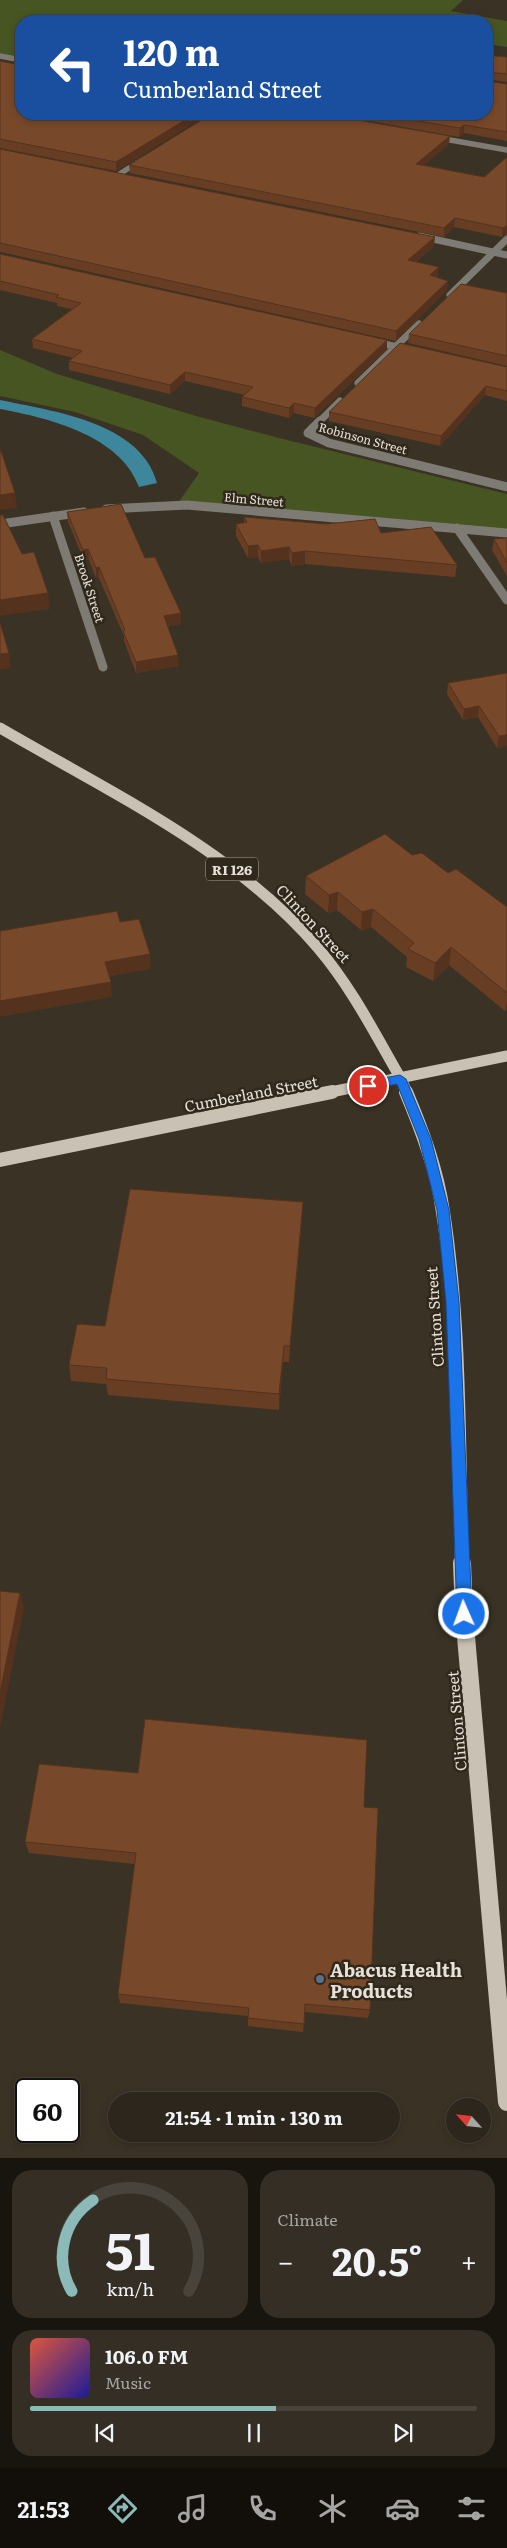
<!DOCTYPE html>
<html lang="en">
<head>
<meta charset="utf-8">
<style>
  :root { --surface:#2c261c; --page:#342e25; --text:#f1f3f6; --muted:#a6a5a3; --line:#48433b; --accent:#8bbbb9 }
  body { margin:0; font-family:Literata,serif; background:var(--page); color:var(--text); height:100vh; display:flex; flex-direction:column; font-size:19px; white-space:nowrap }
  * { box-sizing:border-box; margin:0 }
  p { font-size:16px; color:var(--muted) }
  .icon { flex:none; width:28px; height:28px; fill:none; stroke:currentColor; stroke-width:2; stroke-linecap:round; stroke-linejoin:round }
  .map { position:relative; height:2158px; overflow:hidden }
  .panel { display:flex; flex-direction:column; gap:12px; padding:12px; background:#18150f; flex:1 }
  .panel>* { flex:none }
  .guide { position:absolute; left:15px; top:15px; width:478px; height:105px; border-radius:20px; box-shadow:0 2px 8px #0003,0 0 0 1px var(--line); background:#1a4fa0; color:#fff; overflow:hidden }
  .needle { width:32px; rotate:297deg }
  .tools { position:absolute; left:446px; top:2098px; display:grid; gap:10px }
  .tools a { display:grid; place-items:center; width:45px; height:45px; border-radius:50%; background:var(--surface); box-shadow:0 2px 8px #0003,0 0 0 1px var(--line); font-size:25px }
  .speed { position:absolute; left:15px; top:2078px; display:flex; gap:10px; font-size:25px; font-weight:700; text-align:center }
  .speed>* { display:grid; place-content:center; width:65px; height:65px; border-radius:50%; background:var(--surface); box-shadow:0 2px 8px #0003,0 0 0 1px var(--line); line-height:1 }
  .speed .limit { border:2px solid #111; border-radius:8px; background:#fff; color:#111 }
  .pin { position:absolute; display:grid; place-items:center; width:42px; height:42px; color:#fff; margin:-21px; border:2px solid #fff; border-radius:50%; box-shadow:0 1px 5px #0007 }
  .me { position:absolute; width:55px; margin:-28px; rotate:358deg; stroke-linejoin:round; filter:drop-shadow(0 0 4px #0008) }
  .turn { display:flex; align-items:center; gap:18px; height:105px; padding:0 25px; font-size:22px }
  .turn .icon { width:65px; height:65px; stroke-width:2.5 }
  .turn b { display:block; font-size:35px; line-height:42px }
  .big { font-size:38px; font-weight:700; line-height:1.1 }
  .panel .card { flex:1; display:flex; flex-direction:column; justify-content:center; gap:8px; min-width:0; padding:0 18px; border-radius:20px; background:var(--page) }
  .panel .dial { align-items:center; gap:0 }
  .dial svg { height:130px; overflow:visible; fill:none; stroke:var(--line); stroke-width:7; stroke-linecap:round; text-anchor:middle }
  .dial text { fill:var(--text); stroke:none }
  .song { display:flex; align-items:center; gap:15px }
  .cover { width:60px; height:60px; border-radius:8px; background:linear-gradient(135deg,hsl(10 70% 55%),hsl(240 70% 35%)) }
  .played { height:5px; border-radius:2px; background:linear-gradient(90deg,var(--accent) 55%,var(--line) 55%) }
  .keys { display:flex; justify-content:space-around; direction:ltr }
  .heat { display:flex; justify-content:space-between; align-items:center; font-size:28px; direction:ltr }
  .panel .tiles { flex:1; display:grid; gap:12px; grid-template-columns:1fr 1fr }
  .card:last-child { grid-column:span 2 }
  .trip { position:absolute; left:108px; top:2092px; width:292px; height:50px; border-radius:25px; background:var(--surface); box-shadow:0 2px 8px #0003,0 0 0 1px var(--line); font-weight:700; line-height:50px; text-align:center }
  .dock { display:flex; height:80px; justify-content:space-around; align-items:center; background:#120f0b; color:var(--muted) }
  .dock .icon { width:35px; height:35px }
  .dock .selected { color:var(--accent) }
  .dock b { font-size:22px; color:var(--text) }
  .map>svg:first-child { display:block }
  .green { fill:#475522 }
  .water { fill:#3e869c }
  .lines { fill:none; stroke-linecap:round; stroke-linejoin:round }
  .minor-far2 { stroke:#7e7b74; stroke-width:5.5 }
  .minor-far1 { stroke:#7e7b74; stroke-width:7 }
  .minor { stroke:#7e7b74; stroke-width:9 }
  .major-far2 { stroke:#c9c2b4; stroke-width:11 }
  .major-far1 { stroke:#c9c2b4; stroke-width:14 }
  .major { stroke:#c9c2b4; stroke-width:18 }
  .wall { fill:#673e24 }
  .shaded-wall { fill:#54321d }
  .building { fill:#78482a; stroke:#54321d }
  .route { fill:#1a73e8; stroke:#114b97 }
  .service-dot { fill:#5c6f8a; stroke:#30281b; stroke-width:2 }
  .labels { text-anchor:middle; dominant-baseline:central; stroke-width:5; stroke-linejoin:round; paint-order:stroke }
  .far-street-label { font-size:12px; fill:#e6e1d9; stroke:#30281b }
  .shield { fill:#30281b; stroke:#afaaa0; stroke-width:1 }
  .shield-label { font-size:14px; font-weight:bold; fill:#e6e1d9 }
  .street-label { font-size:15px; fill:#e6e1d9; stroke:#30281b }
  .near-poi-label { font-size:18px; font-weight:bold; fill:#e6e1d9; stroke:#30281b; text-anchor:start }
</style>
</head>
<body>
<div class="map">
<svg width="507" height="2158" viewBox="0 0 507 2158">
  <rect width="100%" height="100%" fill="#3a3225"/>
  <!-- green -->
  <g class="green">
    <path d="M0,0h463l-12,11 56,10v26l-21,-3v-23h-465v39l-21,-4z"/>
    <path d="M0,350l57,24 139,42 83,22 228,56v38l-329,-29 21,-30 -56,-38 -68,-23 -75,-16z"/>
  </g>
  <!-- water -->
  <path class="water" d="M0,400c52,11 141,22 157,83l-18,4c-19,-52 -91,-69 -139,-78z"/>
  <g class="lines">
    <!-- minor-far2 -->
    <g class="minor-far2">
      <path d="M0,56l21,4"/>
      <path d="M433,137l74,13"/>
      <path d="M118,175l25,-16"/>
    </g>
    <!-- minor-far1 -->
    <g class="minor-far1">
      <path d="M419,236l88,19"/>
      <path d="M450,295l57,-56"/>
      <path d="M370,341l42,9"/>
      <path d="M358,383l61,-59"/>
      <path d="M318,423l22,-22"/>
    </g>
    <!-- minor -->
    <g class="minor">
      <path d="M320,421l-12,12 21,10 178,44"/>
      <path d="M106,509l81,-4 320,28"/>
      <path d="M53,516l50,151"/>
      <path d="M0,524l84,-12"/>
      <path d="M457,528l50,72"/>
    </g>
    <!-- major-far2 -->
    <g class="major-far2">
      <path d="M0,728c108,63 237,124 318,220 34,40 57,86 83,131l6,14"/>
      <path d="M326,1093l181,-37"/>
    </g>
    <!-- major-far1 -->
    <g class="major-far1">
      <path d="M406,1092c16,38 31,78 37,120 18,116 15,235 19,352"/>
      <path d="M0,1160l332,-68"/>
    </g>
    <!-- major -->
    <path class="major" d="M462,1563l2,51 43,488"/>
  </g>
  <!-- wall -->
  <g class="wall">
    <path d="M486,55l20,2 1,-1v26l-21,-3z"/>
    <path d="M0,61l21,53h187l-92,57 -116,-23z"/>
    <path d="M507,84v57l-43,-8 -5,4 -128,-23h155z"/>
    <path d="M449,144l-25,21 60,12 23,-20v77l-5,3 -48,-10 -10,10 -314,-64 -1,-8z"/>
    <path d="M0,149l434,97 -18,16 22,14 -2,1 11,13 -51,51 -395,-89h-1z"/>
    <path d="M0,254l387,95 -73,69 -20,-5 -5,5 -47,-12v-9l3,-2 -60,-14 -15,13 -101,-24v-9l4,-3 -40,-10 -1,-9 40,-30 -15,-3v-3l-57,-13z"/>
    <path d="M507,292v74l-99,-23 1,-9 97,-41z"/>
    <path d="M507,367v34l-22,-6 -45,51 -111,-25v-9z"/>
    <path d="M67,512l78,46 36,55v11l-14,2 12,40 -43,7 -12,-32v-5l-25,-58h-3l-7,-18h-5l-16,-38z"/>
    <path d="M244,517l137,16 76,32 -2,12 -150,-13 -13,2 -3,-7 -28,4 -3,-6 -10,1 -12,-22v-12l8,-1z"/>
    <path d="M507,538v38l-15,-26 2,-11z"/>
    <path d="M507,673v73l-10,2 -19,-31 -15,3 -16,-26 1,-11z"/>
    <path d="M412,855l36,18 59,34v103l-2,1 -56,-46 -16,16 -27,-14 1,-10 -36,-30 -10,3 -24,-20 -9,3 -23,-19 1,-18z"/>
    <path d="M302,1218l-13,144h-6l-4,48 -171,-15 -2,-11 -35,-3 -2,-16z"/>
    <path d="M364,1807l6,203 -2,8 -63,-6 -2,20 -55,-6v-10l-128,-13 -2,-9 17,-130 -106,-11 -4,-11z"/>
  </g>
  <!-- shaded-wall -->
  <g class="shaded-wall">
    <path d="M195,114h13l-92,57v-9z"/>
    <path d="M464,125v8l-5,4 1,-9z"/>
    <path d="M450,136l-1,8 -33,28v-8z"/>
    <path d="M455,218l-1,9 -10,10v-9z"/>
    <path d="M507,226v8l-5,3 1,-9z"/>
    <path d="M435,237l-1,9 -27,23 1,-9z"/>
    <path d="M439,267l-1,9 -9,8 1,-9z"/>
    <path d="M448,281l-1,9 -51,51v-10z"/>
    <path d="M387,340v9l-73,69 1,-10z"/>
    <path d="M185,372v9l-15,13v-9z"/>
    <path d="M486,386l-1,9 -45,51 1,-10z"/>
    <path d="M294,403v10l-5,5v-10z"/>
    <path d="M15,493l2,15 -17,2v-15z"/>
    <path d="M258,545v12l-10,1v-12z"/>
    <path d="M289,547v12l-28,4v-12z"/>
    <path d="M88,549l1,11h-5l-1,-10z"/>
    <path d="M305,551v13l-13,2v-13z"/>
    <path d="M99,567v11h-3v-10z"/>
    <path d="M48,593l2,16 -50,7v-16z"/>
    <path d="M181,613v11l-17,2v-10z"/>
    <path d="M9,653l2,15 -11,2v-16z"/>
    <path d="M178,655l1,11 -43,7v-11z"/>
    <path d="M479,706l-1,11 -15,3 1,-11z"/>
    <path d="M507,735v11l-10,2 2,-12z"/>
    <path d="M338,892l-1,18 -9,3 1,-18z"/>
    <path d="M373,909l-2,18 -10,3 1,-18z"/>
    <path d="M451,947l-2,18 -16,16 2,-18z"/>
    <path d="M150,954l1,15 -44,8 -2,-15z"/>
    <path d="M111,982l1,15 -112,20v-16z"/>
    <path d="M507,1001v9l-2,1z"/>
    <path d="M303,1202l-1,16 -13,144 1,-16z"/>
    <path d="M284,1346l-1,16 -4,48v-16z"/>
    <path d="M20,1593l4,14 -24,121v-35z"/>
  </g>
  <!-- building -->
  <g class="building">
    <path d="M486,55l20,2 1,-1v18l-20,-2h-1z"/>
    <path d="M0,61l21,4v49h174l-79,48 -116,-23z"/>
    <path d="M486,81l21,3v48l-43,-7 -4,3 -83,-14h109z"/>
    <path d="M211,114h112l127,22 -34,28 68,13 23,-20v69l-4,2 -48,-10 -11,10 -315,-63z"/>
    <path d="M0,149l435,88 -27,23 31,7 -9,8 18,6 -52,50 -396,-88z"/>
    <path d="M0,254l387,86 -72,68 -21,-5 -5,5 -47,-11 11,-10 -68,-15 -15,13 -101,-24 13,-10 -50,-12 49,-36 -25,-6 3,-2 -59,-14z"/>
    <path d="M461,284l45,9 1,-1v64l-98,-22z"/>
    <path d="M400,343l107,24v24l-21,-5 -45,50 -112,-24z"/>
    <path d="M0,451h1l14,42 -15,2z"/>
    <path d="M121,504l24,54 10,-1 26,56 -17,3 14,39 -42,7 -13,-31 2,-1 -26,-63 -3,1 -8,-19 -5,1 -16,-38z"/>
    <path d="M0,515h3l19,39 12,-2 14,41 -48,7z"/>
    <path d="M244,517l83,7 48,-5 6,14 50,-6 26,38 -152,-14 -13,2 -3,-6 -28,4 -3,-6 -10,1 -12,-22 11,-2z"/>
    <path d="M507,538v25l-13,-24z"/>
    <path d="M0,622l9,31 -9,1z"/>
    <path d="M507,673v62l-8,1 -20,-30 -15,3 -16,-26z"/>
    <path d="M385,834l27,21 10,-2 26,20 8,-4 51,38v86l-56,-46 -16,16 -27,-14 6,-6 -41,-34 -11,3 -24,-20 -9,3 -23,-19z"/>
    <path d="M117,911l3,11 19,-3 11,35 -45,8 6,20 -111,19v-70z"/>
    <path d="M130,1189l173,13 -13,144h-6l-5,48 -173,-15 1,-11 -38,-3 8,-41 28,2z"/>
    <path d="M0,1591l20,2 -20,100z"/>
    <path d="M145,1719l222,21 -3,67 14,1 -8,202 -65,-6 -1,20 -56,-6 1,-10 -131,-14 18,-141 -111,-11 14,-78 99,9z"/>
  </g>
  <!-- route -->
  <path class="route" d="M400,1075l6,4 25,60 18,71 10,92 13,312 -2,6 -6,2 -5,-2 -2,-6 -11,-312 -9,-92 -18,-71 -22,-55 -29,6 -5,-4 5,-5z"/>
  <!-- markers -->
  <circle class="service-dot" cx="320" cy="1979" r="5"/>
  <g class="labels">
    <!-- far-street labels -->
    <g class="far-street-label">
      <text transform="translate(363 438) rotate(15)">Robinson Street</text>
      <text transform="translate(254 499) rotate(5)">Elm Street</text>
      <text transform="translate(90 588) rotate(72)">Brook Street</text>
    </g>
    <!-- shield labels -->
    <rect class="shield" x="206" y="857.5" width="52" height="23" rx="4"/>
    <g class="shield-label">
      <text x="232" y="869">RI 126</text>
    </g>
    <!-- street labels -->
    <g class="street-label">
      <text transform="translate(314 923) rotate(47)">Clinton Street</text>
      <text transform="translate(251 1093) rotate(-11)">Cumberland Street</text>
      <text transform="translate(434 1317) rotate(-94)">Clinton Street</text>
      <text transform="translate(456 1721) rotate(-95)">Clinton Street</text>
    </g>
    <!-- near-poi labels -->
    <g class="near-poi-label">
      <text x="330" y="1969">Abacus Health<tspan x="330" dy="21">Products</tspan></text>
    </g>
  </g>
</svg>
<div class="tools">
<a><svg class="needle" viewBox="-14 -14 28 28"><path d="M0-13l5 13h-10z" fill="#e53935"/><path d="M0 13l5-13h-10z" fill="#a6a5a3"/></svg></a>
</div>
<div class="speed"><div class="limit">60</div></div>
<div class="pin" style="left:368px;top:1086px;background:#d93025"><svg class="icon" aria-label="arrive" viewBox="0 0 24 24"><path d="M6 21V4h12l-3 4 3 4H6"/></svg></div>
<svg class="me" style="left:464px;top:1614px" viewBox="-20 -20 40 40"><circle r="17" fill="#1a73e8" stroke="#fff" stroke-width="3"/><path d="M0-11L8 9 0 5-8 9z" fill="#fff"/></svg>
<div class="trip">21:54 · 1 min · 130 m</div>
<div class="guide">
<div class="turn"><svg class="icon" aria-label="left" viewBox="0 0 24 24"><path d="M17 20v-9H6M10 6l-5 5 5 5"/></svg><div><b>120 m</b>Cumberland Street</div></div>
</div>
</div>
<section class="panel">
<div class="tiles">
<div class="card dial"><svg viewBox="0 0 100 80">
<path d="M14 69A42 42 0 1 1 86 69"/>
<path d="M14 69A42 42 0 0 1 27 13" stroke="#8bbbb9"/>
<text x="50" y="56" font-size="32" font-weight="700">51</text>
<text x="50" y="72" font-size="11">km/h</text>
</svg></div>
<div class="card"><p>Climate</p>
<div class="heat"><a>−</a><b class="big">20.5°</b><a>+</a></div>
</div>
<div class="card">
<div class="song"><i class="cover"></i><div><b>106.0 FM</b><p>Music</p></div></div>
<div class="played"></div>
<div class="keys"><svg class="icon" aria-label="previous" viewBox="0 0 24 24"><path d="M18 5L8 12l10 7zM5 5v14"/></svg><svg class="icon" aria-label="pause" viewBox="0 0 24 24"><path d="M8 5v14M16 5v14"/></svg><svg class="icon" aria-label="next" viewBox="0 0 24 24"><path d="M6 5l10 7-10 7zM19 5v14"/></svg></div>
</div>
</div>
</section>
<nav class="dock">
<b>21:53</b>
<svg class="icon selected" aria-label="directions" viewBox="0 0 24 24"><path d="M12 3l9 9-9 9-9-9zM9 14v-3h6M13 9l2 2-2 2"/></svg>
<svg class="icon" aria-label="music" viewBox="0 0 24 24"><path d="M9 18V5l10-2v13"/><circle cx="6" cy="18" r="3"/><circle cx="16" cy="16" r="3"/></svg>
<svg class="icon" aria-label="phone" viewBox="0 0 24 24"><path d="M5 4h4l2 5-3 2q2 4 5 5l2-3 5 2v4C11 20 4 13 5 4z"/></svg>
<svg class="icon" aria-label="climate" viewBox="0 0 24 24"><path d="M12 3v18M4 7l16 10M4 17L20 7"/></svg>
<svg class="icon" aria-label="car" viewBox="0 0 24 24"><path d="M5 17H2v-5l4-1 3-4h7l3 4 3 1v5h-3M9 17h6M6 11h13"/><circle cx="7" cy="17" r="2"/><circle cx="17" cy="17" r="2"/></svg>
<svg class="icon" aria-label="filters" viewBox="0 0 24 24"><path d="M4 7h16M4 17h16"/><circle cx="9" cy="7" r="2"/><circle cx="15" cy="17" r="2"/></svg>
</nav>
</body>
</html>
